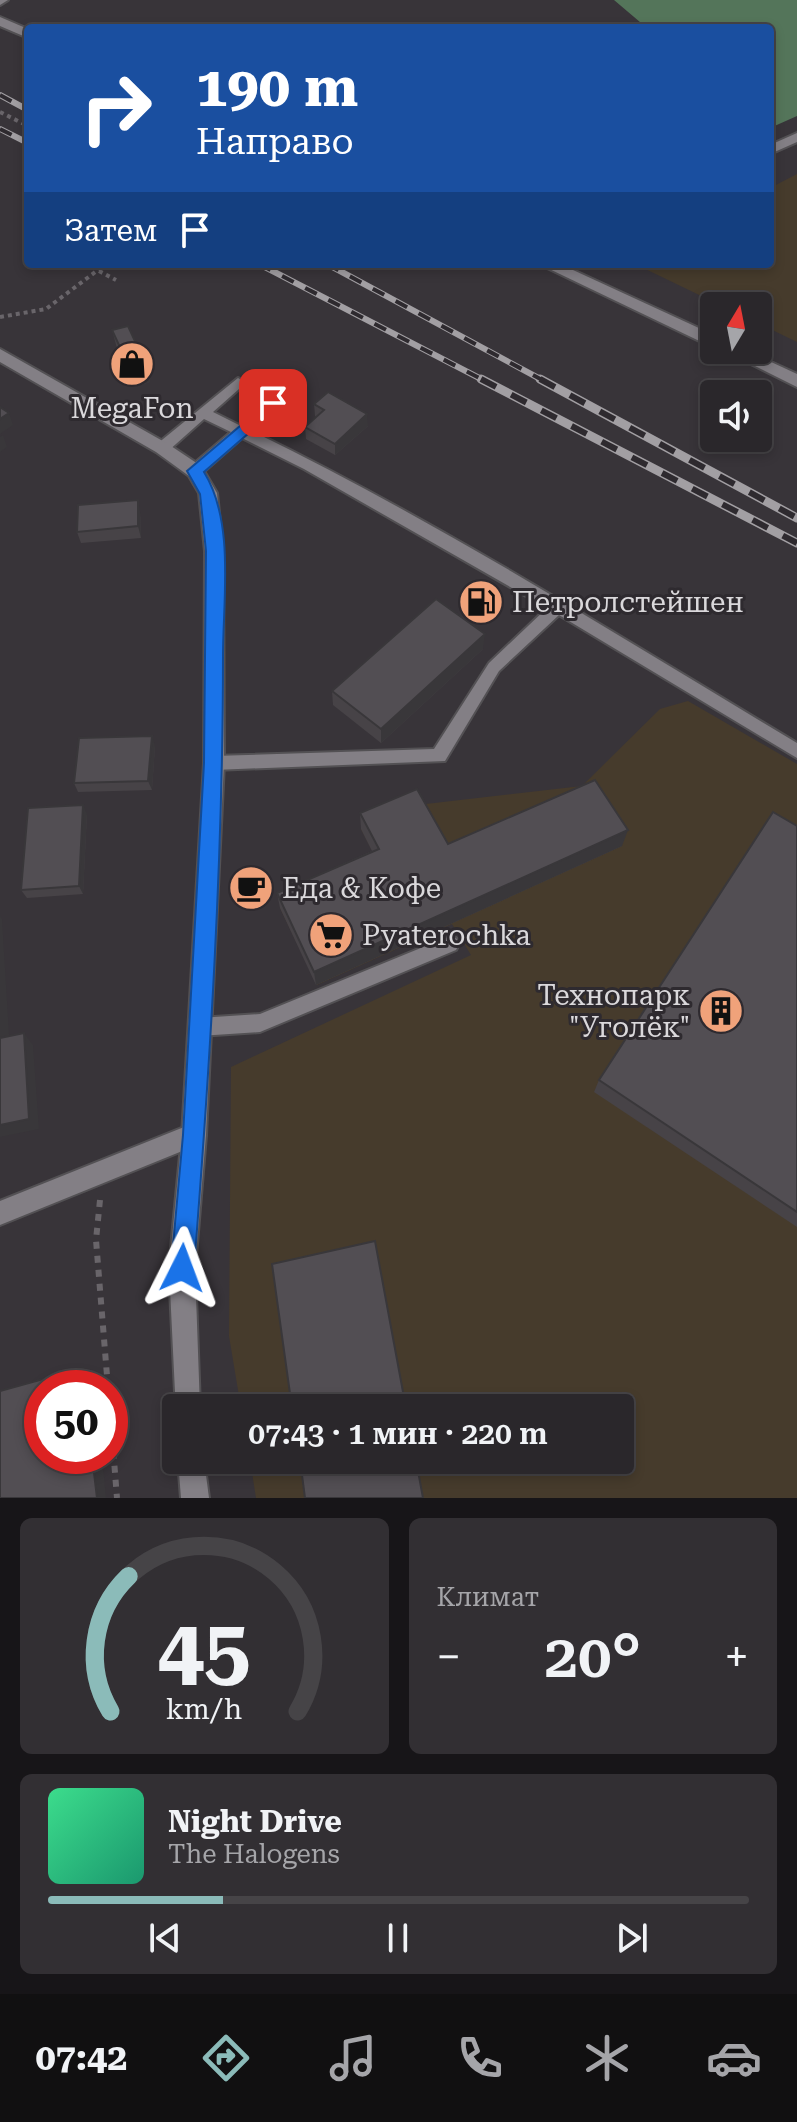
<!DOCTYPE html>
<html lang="ru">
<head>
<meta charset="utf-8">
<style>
  :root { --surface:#2a272b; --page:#322f33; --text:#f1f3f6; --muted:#a5a5a9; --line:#464447; --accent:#8bbbb9 }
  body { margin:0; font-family:"Roboto Serif",serif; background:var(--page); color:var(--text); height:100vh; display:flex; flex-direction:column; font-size:30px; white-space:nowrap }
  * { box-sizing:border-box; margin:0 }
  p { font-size:26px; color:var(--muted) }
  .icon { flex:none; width:44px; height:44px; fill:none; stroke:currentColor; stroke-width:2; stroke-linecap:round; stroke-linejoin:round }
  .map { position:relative; height:1498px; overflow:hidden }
  .details { display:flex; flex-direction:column; gap:20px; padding:20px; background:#171518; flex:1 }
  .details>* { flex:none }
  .hud { position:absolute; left:24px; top:24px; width:750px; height:244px; border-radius:8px; box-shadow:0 4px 12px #0003,0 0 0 2px var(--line); background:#1a4fa0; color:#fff; overflow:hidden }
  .needle { width:52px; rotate:10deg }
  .tools { position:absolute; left:700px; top:292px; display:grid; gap:16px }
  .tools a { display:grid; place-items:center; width:72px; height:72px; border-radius:8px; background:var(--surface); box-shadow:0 4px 12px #0003,0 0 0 2px var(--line); font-size:40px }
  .speed { position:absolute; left:24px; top:1370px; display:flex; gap:16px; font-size:40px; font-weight:700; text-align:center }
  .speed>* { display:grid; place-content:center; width:104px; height:104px; border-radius:50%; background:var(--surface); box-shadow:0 4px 12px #0003,0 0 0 2px var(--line); line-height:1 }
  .speed .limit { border:12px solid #d22; background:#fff; color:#111 }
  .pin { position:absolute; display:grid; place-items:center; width:68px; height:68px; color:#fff; margin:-34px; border-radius:16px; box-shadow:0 4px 12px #0006 }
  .me { position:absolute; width:88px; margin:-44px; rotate:3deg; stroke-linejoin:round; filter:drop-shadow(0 0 6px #0008) }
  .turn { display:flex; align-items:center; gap:28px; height:168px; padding:0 40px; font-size:36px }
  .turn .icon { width:104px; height:104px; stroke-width:2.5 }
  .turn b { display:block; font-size:56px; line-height:68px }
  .then { display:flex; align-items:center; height:76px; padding:0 40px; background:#0003; gap:16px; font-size:30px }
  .big { font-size:60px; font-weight:600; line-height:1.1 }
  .details .widget { flex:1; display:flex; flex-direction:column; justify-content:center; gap:12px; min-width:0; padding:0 28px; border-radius:12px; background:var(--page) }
  .details .dial { align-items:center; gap:0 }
  .dial svg { height:208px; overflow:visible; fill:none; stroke:var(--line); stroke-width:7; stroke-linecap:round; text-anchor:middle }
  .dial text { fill:var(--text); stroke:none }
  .song { display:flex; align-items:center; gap:24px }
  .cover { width:96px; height:96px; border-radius:12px; background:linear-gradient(135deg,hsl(150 70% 55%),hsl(160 70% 35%)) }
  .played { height:8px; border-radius:4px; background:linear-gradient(90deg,var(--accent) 25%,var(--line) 25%) }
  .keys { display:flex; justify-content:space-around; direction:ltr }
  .heat { display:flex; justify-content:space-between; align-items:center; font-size:44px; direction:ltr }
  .details .tiles { flex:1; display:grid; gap:20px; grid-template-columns:1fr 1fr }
  .widget:last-child { grid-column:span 2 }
  .trip { position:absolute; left:162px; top:1394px; width:472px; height:80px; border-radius:8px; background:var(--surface); box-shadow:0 4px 12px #0003,0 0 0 2px var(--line); font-weight:600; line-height:80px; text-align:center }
  .dock { display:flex; height:128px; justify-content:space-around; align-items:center; background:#111011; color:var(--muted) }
  .dock .icon { width:56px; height:56px }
  .dock .current { color:var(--accent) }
  .dock b { font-size:36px; color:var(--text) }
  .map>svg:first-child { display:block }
  .industrial { fill:#463b2c }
  .forest { fill:#54755a }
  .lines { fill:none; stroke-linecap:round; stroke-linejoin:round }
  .lane-casing { stroke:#535154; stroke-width:4 }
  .street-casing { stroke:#535154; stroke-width:4 }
  .secondary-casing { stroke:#535154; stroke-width:4 }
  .path-far1 { stroke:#69656a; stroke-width:4; stroke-dasharray:4 4; stroke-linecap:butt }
  .path { stroke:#69656a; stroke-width:6; stroke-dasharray:7 7; stroke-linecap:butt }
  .lane { fill:#837f85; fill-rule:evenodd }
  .street { fill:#837f85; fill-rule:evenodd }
  .secondary { fill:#837f85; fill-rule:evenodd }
  .rail-far1-casing { stroke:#a29fa3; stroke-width:6 }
  .rail-casing { stroke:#a29fa3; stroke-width:9 }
  .rail-far1 { stroke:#2e2a2f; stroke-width:4; stroke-dasharray:13; stroke-linecap:butt }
  .rail { stroke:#2e2a2f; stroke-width:6; stroke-dasharray:17; stroke-linecap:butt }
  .wall { fill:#474347 }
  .shaded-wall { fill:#39373a }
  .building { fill:#524e53; stroke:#39373a; stroke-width:2 }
  .route { fill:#1a73e8; stroke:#114b97; stroke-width:2 }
  .labels { text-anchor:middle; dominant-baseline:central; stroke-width:6; stroke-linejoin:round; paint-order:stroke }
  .poi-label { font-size:28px; fill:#dad8db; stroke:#2e2a2f; text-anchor:start }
</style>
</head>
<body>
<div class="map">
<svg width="797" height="1498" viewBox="0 0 797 1498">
  <rect width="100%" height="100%" fill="#383439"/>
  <!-- industrial -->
  <g class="industrial">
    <path d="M797,174v168l-39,-19v-17h-36l-87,-42h135v-76z"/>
    <path d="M688,701l109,63v734h-541l-6,-38h370v-52h-379l-12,-72 2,-269 240,-112 -19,-31 -135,61 -37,-77 99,-44 -18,-35 56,-24 165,-19 78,-77z"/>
  </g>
  <!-- forest -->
  <path class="forest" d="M614,0h183v116l-27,12v-100h-123z"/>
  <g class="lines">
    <!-- lane casing -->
    <g class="lane-casing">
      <g id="lane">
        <path d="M0,0h8l-8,5z"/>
        <path d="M238,378l42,25 -30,27c189,92 367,205 547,313v15l-238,-143 -60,56 -54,90 -231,9 -6,-2 -2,-5 2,-5 6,-2 220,-7 55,-86 58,-55 -243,-139 -62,-31 -42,37h-10l-2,-4 2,-4 41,-35 -27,-13 -37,33h-10l-2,-4 2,-4zM239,389l25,15 -25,21 -26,-13z"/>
        <path d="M450,936l6,2 3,6 -3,6 -196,82 -61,4 -6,-3 -3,-6 3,-6 6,-3 61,-4z"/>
      </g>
    </g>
    <!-- street casing -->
    <g class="street-casing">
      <path id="street" d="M194,1123l8,4 4,8 -4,8 -202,82v-24z"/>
    </g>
    <!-- secondary casing -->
    <g class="secondary-casing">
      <g id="secondary">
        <path d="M0,17l28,12v9l-28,-12z"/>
        <path d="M797,133v9l-27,12v-9z"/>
        <path d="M539,264h21l154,71v13z"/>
        <path d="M0,349l168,95 33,22 16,27 6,58 1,212 -18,372 -11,133 5,140h-24v5l-7,-145 13,-133 22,-372 1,-212 -6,-58 -10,-17 -33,-24 -156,-90z"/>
        <path d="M723,350h22l52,24v13z"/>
        <path d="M178,1460h26l5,38h-28z"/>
      </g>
    </g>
    <!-- path-far1 -->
    <g class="path-far1">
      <path d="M0,112l28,14"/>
      <path d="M99,271l17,9"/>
      <path d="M0,317l46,-8 60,-45"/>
    </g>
    <!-- path -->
    <g class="path">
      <path d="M100,1200l-4,40 12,148"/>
      <path d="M110,1410l7,88"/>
    </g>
    <!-- lane -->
    <use href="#lane" class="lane"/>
    <!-- street -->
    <use href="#street" class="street"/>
    <!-- secondary -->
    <use href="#secondary" class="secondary"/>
    <!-- rail-far1 casing -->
    <g class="rail-far1-casing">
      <g id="rail-far1">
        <path d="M0,95l28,15"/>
        <path d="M0,129l28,14"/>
        <path d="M259,264l226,117"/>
        <path d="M327,264l217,117"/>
      </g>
    </g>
    <!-- rail casing -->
    <g class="rail-casing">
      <g id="rail">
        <path d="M481,379l316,164"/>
        <path d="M540,379l257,139"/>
      </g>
    </g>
    <!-- rail-far1 -->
    <use href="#rail-far1" class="rail-far1"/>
    <!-- rail -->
    <use href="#rail" class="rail"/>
  </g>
  <!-- wall -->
  <g class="wall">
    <path d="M115,264h18l-8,6z"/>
    <path d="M112,330l34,35 4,17 -16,5 -17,-39z"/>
    <path d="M314,404l54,22 -33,29 -29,-16 -1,-12 11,-10 -1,-1z"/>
    <path d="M140,511l1,27 -60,5 -4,-11z"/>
    <path d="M483,649l-102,94 -48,-38 -1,-14z"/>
    <path d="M155,746l-3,44 -74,2 -4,-9z"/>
    <path d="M360,813l88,31 174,2 -306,139 -36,-77 -3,-15 95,-42 -11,-22z"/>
    <path d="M87,814l-4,80 -56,4 -6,-8z"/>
    <path d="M797,826v401l-203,-135 5,-12z"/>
  </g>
  <!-- shaded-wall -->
  <g class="shaded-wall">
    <path d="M124,264h9l-8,6z"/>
    <path d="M146,365l4,17 -16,5 -4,-18z"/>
    <path d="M9,413l4,12 -13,9v-15z"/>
    <path d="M367,414l1,12 -33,29v-11z"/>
    <path d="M3,435l4,12 -7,5v-15z"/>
    <path d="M138,500l2,11 1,27 -3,-12z"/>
    <path d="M485,634l-2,15 -102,94v-14z"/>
    <path d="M152,736l3,10 -3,44 -4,-9z"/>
    <path d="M83,805l4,9 -4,80 -4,-8z"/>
    <path d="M628,830l-6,16 -306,139 -2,-13z"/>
    <path d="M0,916l2,3 8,131 -10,-11z"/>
    <path d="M24,1033l9,12 6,84 -39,8v-12z"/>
    <path d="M83,1368l10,4 2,16h-9z"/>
    <path d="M92,1456h10l4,42h-9z"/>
  </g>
  <!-- building -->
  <g class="building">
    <path d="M128,326l18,39 -16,4 -18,-39z"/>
    <path d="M328,392l39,22 -32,30 -30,-17 19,-17 -10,-6z"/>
    <path d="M0,407l9,6 -9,6z"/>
    <path d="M138,500v26l-61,6 1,-27z"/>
    <path d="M436,599l49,35 -104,95 -49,-38z"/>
    <path d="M152,736l-4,45 -74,2 5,-45z"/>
    <path d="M595,780l33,50 -314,142 -37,-79 102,-44 -19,-36 57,-24 31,55z"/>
    <path d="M83,805l-4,81 -58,4 7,-82z"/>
    <path d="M773,812l24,14v386l-198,-132z"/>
    <path d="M24,1033l5,86 -29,6v-87z"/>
    <path d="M375,1241l31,167h-114l-20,-144z"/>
    <path d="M83,1368l3,20h-44v68h50l5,42h-97v-107z"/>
    <path d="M300,1460h116l7,38h-118z"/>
  </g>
  <!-- route -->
  <path class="route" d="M273,398l6,1v8l-75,65c31,50 19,127 19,184 0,204 -13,409 -29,612l-4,8 -8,4 -8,-4 -3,-8 12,-133 21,-372 2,-212 -6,-57 -13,-23z"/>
  <!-- icons -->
  <defs>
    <g id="shop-disc" transform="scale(2.3)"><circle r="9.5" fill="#f0a27a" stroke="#2e2a2f"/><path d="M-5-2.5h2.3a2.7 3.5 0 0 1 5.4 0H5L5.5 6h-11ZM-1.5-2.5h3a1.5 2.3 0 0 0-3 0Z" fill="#111"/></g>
    <g id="fuel-disc" transform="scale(2.3)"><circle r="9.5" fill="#f0a27a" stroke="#2e2a2f"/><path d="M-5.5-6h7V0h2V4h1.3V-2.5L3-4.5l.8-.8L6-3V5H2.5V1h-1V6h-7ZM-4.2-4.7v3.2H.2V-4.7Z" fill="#111"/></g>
    <g id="cafe-disc" transform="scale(2.3)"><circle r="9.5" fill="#f0a27a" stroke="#2e2a2f"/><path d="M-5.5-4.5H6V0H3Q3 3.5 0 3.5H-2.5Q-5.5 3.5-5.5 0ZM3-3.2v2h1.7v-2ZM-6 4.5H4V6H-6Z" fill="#111"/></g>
    <g id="supermarket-disc" transform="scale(2.3)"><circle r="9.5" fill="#f0a27a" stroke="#2e2a2f"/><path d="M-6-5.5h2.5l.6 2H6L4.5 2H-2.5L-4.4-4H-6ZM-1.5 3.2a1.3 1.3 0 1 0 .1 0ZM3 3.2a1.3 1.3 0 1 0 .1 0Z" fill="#111"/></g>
    <g id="building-disc" transform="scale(2.3)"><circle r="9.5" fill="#f0a27a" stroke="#2e2a2f"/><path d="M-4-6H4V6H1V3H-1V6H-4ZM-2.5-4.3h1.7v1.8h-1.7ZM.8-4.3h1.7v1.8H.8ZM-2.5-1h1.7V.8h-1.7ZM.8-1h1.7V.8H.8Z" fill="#111"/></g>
  </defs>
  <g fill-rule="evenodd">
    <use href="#shop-disc" x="132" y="364"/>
    <use href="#fuel-disc" x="481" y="602"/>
    <use href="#cafe-disc" x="251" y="888"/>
    <use href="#supermarket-disc" x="331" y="935"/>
    <use href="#building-disc" x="721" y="1011"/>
  </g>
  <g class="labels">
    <!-- poi labels -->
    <g class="poi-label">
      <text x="132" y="408" text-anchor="middle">MegaFon</text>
      <text x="512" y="602">Петролстейшен</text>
      <text x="282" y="888">Еда &amp; Кофе</text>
      <text x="362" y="935">Pyaterochka</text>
      <text x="690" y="995" text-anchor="end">Технопарк<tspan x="690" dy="32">"Уголёк"</tspan></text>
    </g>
  </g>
</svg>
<div class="tools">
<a><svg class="needle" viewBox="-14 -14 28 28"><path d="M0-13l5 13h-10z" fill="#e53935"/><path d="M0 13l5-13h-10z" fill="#a5a5a9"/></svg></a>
<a><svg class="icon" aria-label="sound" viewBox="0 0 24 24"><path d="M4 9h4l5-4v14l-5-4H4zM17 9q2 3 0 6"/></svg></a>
</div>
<div class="speed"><div class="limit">50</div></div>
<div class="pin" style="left:273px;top:403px;background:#d93025"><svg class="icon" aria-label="arrive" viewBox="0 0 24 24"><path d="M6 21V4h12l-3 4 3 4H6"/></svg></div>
<svg class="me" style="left:182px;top:1268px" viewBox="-20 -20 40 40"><path d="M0-17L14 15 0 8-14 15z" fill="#1a73e8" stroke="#fff" stroke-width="4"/></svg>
<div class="trip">07:43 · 1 мин · 220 m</div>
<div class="hud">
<div class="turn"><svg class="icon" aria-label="right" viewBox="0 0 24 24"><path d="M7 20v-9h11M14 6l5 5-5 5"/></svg><div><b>190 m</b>Направо</div></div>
<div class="then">Затем<svg class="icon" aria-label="arrive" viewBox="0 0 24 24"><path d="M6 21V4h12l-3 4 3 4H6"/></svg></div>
</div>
</div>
<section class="details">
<div class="tiles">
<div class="widget dial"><svg viewBox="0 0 100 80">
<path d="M14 69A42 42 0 1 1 86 69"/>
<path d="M14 69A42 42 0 0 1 21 17" stroke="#8bbbb9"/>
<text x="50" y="56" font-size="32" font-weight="700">45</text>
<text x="50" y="72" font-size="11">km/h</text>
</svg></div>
<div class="widget"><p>Климат</p>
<div class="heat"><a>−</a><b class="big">20°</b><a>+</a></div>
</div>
<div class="widget">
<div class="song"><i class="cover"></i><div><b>Night Drive</b><p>The Halogens</p></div></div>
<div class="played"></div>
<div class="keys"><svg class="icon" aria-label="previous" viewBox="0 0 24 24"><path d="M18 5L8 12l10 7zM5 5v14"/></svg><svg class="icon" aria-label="pause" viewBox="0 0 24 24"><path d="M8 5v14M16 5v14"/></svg><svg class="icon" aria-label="next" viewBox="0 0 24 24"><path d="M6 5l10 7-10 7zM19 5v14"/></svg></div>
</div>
</div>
</section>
<nav class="dock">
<b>07:42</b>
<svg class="icon current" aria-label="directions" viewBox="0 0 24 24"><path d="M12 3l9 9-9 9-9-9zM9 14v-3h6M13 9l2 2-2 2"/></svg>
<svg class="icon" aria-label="music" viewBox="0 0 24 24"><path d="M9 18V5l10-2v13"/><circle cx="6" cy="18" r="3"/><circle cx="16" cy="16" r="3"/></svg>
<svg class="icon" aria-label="phone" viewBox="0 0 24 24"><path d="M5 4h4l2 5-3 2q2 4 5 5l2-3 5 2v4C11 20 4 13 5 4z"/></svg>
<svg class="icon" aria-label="climate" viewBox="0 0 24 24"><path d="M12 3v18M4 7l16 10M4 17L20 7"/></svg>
<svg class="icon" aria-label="car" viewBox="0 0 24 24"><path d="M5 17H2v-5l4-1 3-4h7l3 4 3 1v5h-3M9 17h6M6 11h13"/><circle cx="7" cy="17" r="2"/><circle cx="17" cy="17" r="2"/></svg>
</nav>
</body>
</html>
